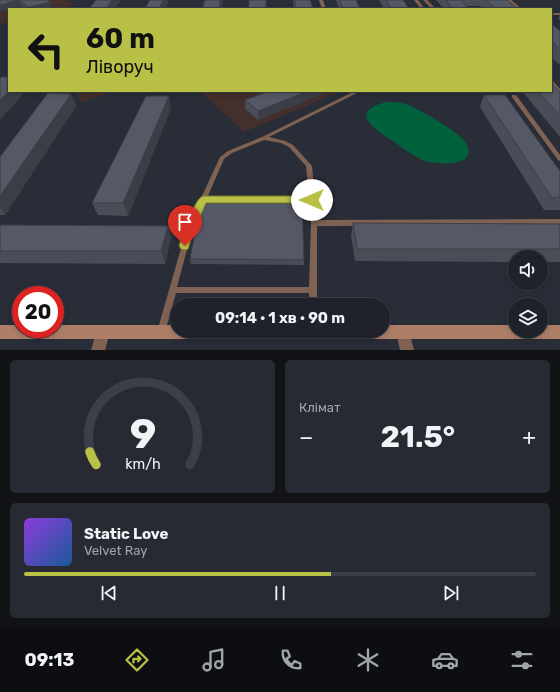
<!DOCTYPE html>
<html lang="uk">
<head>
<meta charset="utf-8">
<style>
  :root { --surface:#1f222a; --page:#272a32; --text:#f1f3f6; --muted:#a1a4a8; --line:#3c3f47; --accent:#b8c146 }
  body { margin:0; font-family:Rubik,sans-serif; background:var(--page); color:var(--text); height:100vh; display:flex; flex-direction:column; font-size:15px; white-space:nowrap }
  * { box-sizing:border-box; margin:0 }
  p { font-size:13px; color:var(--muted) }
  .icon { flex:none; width:22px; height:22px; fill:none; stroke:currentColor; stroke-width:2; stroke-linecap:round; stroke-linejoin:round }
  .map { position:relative; height:350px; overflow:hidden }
  .details { display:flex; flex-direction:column; gap:10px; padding:10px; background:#111317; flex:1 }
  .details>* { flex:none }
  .hud { position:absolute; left:8px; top:8px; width:544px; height:84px; border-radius:0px; box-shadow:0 2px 6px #0003,0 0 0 1px var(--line); background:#b8c146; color:#111; overflow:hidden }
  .tools { position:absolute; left:508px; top:250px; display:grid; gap:8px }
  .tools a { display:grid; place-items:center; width:40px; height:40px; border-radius:50%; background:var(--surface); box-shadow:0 2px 6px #0003,0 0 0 1px var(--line); font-size:20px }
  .speed { position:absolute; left:12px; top:286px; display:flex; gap:8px; font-size:20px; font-weight:700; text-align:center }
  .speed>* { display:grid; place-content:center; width:52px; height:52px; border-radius:50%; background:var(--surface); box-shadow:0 2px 6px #0003,0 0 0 1px var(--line); line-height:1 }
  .speed .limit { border:6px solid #d22; background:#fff; color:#111 }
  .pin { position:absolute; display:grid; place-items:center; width:34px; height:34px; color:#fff; margin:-41px -17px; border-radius:50% 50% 50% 0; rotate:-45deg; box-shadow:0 0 4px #0007 }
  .pin .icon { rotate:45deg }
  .me { position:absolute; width:44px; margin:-22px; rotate:270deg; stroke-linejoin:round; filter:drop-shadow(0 0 3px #0008) }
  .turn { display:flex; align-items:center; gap:14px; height:84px; padding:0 12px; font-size:18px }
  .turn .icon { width:52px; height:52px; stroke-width:2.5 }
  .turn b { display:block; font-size:28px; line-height:34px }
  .big { font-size:30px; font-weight:700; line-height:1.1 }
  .details .card { flex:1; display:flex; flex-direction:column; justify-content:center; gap:6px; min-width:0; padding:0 14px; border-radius:6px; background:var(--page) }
  .details .dial { align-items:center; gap:0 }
  .dial svg { height:104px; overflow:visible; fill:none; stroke:var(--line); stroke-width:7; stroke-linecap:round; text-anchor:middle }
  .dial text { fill:var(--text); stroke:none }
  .song { display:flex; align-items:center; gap:12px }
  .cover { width:48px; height:48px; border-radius:6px; background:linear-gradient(135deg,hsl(270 70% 55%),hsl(210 70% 35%)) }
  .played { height:4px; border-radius:2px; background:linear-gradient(90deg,var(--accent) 60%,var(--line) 60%) }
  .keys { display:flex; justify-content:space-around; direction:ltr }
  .heat { display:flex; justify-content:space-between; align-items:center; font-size:22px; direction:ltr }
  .details .tiles { flex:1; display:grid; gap:10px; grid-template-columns:1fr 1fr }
  .card:last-child { grid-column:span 2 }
  .trip { position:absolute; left:170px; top:298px; width:220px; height:40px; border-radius:20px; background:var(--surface); box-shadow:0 2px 6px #0003,0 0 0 1px var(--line); font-weight:700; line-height:40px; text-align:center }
  .tab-bar { display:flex; height:64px; justify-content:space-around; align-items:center; background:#0c0e11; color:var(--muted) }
  .tab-bar .icon { width:28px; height:28px }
  .tab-bar .active { color:var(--accent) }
  .tab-bar b { font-size:18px; color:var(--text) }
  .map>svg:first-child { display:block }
  .education { fill:#432f2c }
  .green { fill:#00613c }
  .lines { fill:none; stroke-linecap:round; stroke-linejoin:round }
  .service { fill:#806253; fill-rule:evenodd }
  .minor { fill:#806253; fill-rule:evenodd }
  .secondary { fill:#ae7e67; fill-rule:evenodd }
  .wall { fill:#494d57 }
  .shaded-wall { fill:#3c3e47 }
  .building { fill:#555965; stroke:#3c3e47 }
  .route { fill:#b8c146; stroke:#787d2e }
</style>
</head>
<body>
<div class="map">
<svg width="560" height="350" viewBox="0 0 560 350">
  <rect width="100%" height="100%" fill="#292d38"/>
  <!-- education -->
  <g class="education">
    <path d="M0,0h69l6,5 -15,4h-51v13l-9,2z"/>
    <path d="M75,91h42l-36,11z"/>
    <path d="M200,91h142l-98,41z"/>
  </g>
  <!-- green -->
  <path class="green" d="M387,102c7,0 14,0 21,3 11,4 53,28 58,38 14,25 -31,22 -43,17 -10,-4 -20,-12 -29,-18 -18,-12 -48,-31 -7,-40z"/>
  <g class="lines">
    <!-- service -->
    <g class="service">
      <path d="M319,0h4l3,9h-4z"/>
      <path d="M414,0h4l6,8 6,-1 -7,-7h4l8,8 -2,1h-12z"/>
      <path d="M507,0h4l11,9h-4z"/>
      <rect x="551" y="13" width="9" height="2"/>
      <path d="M551,81h2l7,8v4h-2l-7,-8z"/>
      <path d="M355,91h6l-92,46 16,4 8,4 19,21 5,54 243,-1v6l-243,1v79h-8v-12h-133l-11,39 -1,3 -3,1 -3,-1 -1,-3 29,-101 34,-74 8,-6 34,-14zM264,140l17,3 8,4 17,19 3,32h-102l17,-39 8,-6zM205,202h104l2,21 -2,64h-132l15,-56z"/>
      <path d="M512,95h4l44,60v6l-2,-1 -46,-63z"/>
    </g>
    <!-- minor -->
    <g class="minor">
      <path d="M103,325l5,2 2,5 -5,18h-14l7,-23z"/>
      <path d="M403,325l5,2 6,23h-14l-4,-18 2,-5z"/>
    </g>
    <!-- secondary -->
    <path class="secondary" d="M0,325h21v4h34v-4h122v6h206v-6h132v6h26v-6h19v14h-560z"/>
  </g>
  <!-- wall -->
  <g class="wall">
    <path d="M0,0h47l5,8 -3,1h-24l-3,-3 -13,3z"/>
    <path d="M150,0l15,9h-20v-1z"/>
    <path d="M293,0h17l3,9h-19z"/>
    <path d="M336,0h20l4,9h-21z"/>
    <path d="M379,0h24l6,9h-25z"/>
    <path d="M436,0h71l11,9h-35l-3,-3h-14l2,3h-24z"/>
    <path d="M560,13v7l-2,-1z"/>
    <path d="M551,23l9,8v34l-9,-8z"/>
    <path d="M269,91h61l-72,29 -13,-11v-9z"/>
    <path d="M522,91h29l9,1v45z"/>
    <path d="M71,94l5,12 -71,109h-5v-58z"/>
    <path d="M484,95l76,76v39h-16l-64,-103z"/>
    <path d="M171,108l-43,108 -30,-1 -6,-12z"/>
    <path d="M353,223l207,1v38h-19v-5h-26v5l-160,-1 -4,-25z"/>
    <path d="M0,225l168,1 3,12 -6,26 -165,-1z"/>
    <path d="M190,259l114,1v5l-113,-1z"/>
  </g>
  <!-- shaded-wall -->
  <g class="shaded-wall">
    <path d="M19,0l3,6 -13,3v1l-9,2v-7z"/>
    <path d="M112,0h9l-6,9h-9z"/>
    <path d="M163,0h6l-4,9h-6v-1z"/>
    <path d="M220,0h3l-1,9h-3z"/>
    <path d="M50,2l2,6 -3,1h-19l-1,-2z"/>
    <path d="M9,91h17l-26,29v-20z"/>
    <path d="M308,91h22l-72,29v-9z"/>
    <path d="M71,94l5,12 -71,109 -5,-7v-12z"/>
    <path d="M169,96l2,12 -43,108 -5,-13z"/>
    <path d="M168,226l3,12 -6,26 -4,-13z"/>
  </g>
  <!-- building -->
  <g class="building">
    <path d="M0,0h19l-19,5z"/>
    <path d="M19,0h28l3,2 -21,5z"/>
    <path d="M96,0h16l-6,9h-17z"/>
    <path d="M150,0h13l-4,8h-14z"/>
    <path d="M205,0h15l-1,9h-17z"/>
    <rect x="249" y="0" width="17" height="9"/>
    <path d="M295,0h15l3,9h-17z"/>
    <path d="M340,0h16l4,9h-17z"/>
    <path d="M386,0h17l6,9h-18z"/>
    <path d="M446,0h15l7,9h-14z"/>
    <path d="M487,0h20l11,9h-22z"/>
    <path d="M551,23l9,8v18l-9,-8z"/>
    <path d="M2,77h7v14l-9,9v-21z"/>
    <path d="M551,83l9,9v24l-22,-25h13z"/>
    <path d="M269,91h39l-50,20 -13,-11z"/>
    <path d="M48,93l23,1 -71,102v-39z"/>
    <path d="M484,95h21l55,76v26l-8,1z"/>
    <path d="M146,96h23l-46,107h-31z"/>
    <path d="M203,203h99l2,57 -114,-1 9,-48z"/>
    <path d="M353,223l207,1v25h-203z"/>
    <path d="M0,225l168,1 -7,25h-161z"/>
  </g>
  <!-- route -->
  <path class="route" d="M203,196h109l5,4 -5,3h-106l-12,28 -6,18 -3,1 -4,-1 -2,-3c3,-10 15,-47 24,-50z"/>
</svg>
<div class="tools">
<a><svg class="icon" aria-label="sound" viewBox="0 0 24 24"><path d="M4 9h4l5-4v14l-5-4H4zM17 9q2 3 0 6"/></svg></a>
<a><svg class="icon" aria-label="layers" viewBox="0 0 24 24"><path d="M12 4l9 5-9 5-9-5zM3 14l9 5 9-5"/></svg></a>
</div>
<div class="speed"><div class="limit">20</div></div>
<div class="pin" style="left:185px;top:246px;background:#d93025"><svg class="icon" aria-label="arrive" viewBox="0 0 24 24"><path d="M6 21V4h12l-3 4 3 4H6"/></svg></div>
<svg class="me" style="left:312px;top:200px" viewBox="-20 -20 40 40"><circle r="19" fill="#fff"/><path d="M0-13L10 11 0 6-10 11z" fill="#b8c146"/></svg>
<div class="trip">09:14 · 1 хв · 90 m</div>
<div class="hud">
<div class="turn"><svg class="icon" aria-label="left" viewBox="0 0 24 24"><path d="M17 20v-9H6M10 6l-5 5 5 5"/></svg><div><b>60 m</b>Ліворуч</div></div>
</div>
</div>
<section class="details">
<div class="tiles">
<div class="card dial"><svg viewBox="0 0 100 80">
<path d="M14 69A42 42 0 1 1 86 69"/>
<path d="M14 69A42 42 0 0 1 9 59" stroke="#b8c146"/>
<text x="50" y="56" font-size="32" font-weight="700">9</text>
<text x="50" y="72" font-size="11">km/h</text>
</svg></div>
<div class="card"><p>Клімат</p>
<div class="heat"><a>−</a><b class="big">21.5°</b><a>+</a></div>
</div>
<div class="card">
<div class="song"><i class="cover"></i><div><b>Static Love</b><p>Velvet Ray</p></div></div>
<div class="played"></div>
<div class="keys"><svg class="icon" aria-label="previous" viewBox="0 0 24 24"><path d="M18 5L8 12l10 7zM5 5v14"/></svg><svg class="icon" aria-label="pause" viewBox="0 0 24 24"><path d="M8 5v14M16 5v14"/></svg><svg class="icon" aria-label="next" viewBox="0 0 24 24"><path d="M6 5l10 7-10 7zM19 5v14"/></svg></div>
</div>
</div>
</section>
<nav class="tab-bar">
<b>09:13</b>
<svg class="icon active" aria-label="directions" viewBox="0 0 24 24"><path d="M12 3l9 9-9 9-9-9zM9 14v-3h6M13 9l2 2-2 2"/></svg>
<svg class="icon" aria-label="music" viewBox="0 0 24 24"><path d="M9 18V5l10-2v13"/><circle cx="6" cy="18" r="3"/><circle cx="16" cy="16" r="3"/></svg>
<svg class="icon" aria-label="phone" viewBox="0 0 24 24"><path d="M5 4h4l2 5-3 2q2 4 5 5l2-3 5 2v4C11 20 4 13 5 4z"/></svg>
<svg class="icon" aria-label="climate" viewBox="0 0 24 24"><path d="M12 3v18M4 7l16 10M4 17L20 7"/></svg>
<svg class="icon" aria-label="car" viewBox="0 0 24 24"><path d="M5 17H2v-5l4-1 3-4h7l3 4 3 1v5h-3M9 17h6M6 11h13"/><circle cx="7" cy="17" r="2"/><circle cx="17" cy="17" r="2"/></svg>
<svg class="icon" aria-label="filters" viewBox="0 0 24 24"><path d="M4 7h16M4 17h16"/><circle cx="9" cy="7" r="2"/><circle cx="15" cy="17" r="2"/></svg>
</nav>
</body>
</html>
